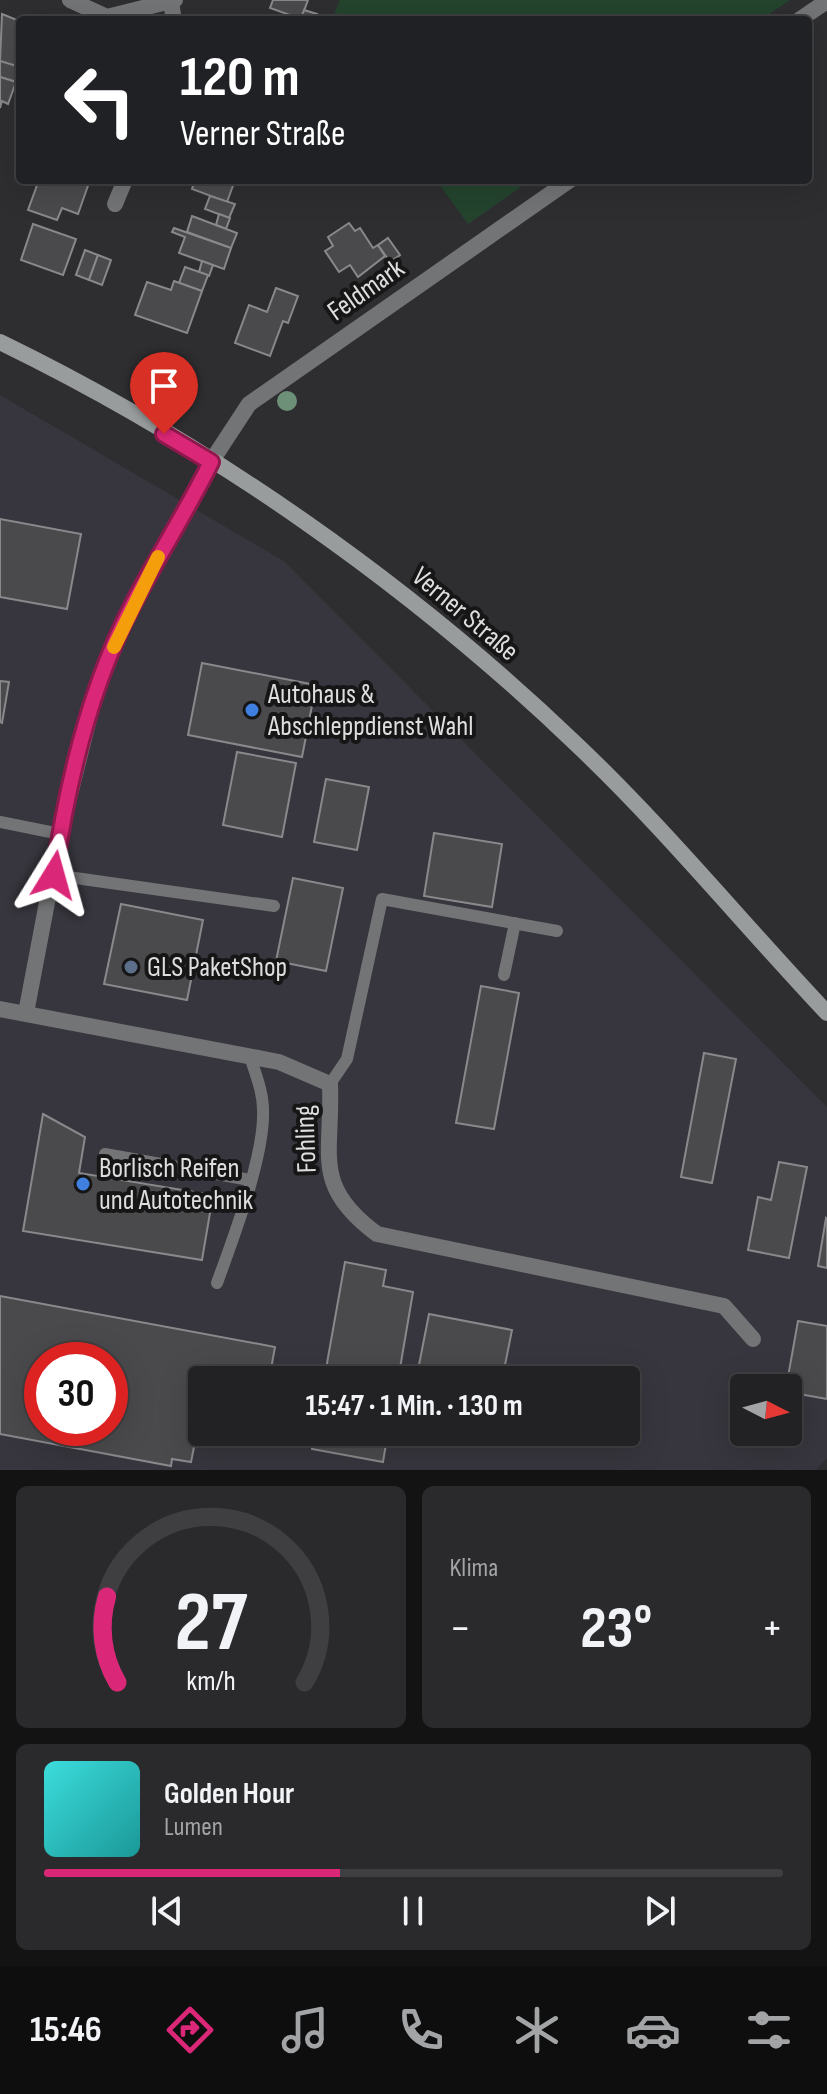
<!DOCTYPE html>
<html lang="de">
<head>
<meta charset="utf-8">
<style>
  :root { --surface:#222224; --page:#2a2a2c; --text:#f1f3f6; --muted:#a2a4a6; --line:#3f3f41; --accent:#db2777 }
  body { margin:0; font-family:"Sofia Sans Condensed",sans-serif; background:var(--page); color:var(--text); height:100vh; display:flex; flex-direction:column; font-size:30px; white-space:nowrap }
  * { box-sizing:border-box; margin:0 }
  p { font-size:26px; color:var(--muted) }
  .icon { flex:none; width:44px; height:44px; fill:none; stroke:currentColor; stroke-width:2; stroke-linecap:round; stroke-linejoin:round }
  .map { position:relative; height:1470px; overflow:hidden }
  .details { display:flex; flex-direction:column; gap:16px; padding:16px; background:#131314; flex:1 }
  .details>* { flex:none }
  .top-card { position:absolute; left:16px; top:16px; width:796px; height:168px; border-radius:8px; box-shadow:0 8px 32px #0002,0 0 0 2px var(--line); background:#202124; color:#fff; overflow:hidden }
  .needle { width:52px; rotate:96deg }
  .tools { position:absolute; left:730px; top:1374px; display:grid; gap:16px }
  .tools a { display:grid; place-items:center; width:72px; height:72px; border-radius:8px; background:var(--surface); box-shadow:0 8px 32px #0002,0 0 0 2px var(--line); font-size:40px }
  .speed { position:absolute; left:24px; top:1342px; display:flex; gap:16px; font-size:40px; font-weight:700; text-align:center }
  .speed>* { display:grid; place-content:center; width:104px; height:104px; border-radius:50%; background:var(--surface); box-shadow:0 8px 32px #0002,0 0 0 2px var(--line); line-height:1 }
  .speed .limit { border:12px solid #d22; background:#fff; color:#111 }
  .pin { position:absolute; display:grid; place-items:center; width:68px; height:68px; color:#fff; margin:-82px -34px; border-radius:50% 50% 50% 0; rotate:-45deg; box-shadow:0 0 8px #0007 }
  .pin .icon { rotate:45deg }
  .me { position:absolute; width:88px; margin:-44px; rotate:8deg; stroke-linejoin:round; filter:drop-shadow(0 0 6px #0008) }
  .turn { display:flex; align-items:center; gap:28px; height:168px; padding:0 32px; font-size:36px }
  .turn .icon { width:104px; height:104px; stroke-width:2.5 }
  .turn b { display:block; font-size:56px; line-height:68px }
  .big { font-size:60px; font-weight:700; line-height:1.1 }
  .details .widget { flex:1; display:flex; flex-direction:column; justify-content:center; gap:12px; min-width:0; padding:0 28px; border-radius:12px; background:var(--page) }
  .details .dial { align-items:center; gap:0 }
  .dial svg { height:208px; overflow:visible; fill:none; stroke:var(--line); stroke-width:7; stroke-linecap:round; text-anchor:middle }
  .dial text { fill:var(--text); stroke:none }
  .song { display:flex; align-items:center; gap:24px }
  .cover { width:96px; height:96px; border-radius:12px; background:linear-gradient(135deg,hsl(180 70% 55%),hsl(180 70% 35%)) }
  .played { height:8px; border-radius:4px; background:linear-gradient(90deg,var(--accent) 40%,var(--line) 40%) }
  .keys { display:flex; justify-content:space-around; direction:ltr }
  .heat { display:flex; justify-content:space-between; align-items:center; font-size:44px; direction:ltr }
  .details .tiles { flex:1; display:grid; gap:16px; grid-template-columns:1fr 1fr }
  .widget:last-child { grid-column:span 2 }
  .trip { position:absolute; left:188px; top:1366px; width:452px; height:80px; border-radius:8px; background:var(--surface); box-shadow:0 8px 32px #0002,0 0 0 2px var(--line); font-weight:700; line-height:80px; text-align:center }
  .tab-bar { display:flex; height:128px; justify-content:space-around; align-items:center; background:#0e0e0e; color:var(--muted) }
  .tab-bar .icon { width:56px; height:56px }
  .tab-bar .current { color:var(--accent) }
  .tab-bar b { font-size:36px; color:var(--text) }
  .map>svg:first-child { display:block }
  .built { fill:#37353d; fill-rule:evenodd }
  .green { fill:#24442e }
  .building { fill:#4a494c; stroke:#89898c; stroke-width:2; fill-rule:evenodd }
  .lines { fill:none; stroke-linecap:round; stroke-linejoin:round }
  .service { stroke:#737475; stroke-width:12 }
  .minor { stroke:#737475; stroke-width:16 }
  .secondary { stroke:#999c9d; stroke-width:16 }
  .tree { fill:#6c9078 }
  .route-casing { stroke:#8e194d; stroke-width:20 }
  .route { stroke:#db2777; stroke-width:14 }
  .slow { stroke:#f59e0b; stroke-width:14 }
  .shop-dot { fill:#3f7fe0; stroke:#161617; stroke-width:3 }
  .service-dot { fill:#5c6f8a; stroke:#161617; stroke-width:3 }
  .labels { text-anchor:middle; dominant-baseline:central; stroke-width:8; stroke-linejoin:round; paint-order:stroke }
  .street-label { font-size:28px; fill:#dededf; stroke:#161617 }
  .poi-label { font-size:28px; fill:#dededf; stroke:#161617; text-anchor:start }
</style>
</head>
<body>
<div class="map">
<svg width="827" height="1470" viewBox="0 0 827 1470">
  <rect width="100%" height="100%" fill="#2e2d30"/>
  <!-- built -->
  <path class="built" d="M0,395l284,166 543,546v351l-11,12h-816zM42,1360h68v68h-68zM202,1380h424v52h-424zM744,1388h44v44h-44z"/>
  <!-- green -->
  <g class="green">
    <path d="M340,0h450l-29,20h-429z"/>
    <path d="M436,180h95l-63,44z"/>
  </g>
  <!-- building -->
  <g class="building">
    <path d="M273,0h35l-7,19 -31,-11z"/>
    <path d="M304,10l13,4 -2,6h-26l2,-5 10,4z"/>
    <path d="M2,14l15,6 -2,4 5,2v30l-5,11 -15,-6z"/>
    <path d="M0,61l20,6 -4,15 -16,-5z"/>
    <path d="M0,77l16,5 -8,22 -6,-3 -2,7z"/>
    <path d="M39,180h51l-12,34 -16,-6 -5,12 -29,-10z"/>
    <path d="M195,180h40l-8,22 -35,-13z"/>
    <path d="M210,196l25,8 -6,14 -24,-9z"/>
    <path d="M219,214l11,4 -4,11 -10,-4z"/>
    <path d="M192,216l45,17 -6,15 -44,-16z"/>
    <path d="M349,223l6,8 5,-3 13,20 5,-3 7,11 -27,21 -8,-12 -11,7 -14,-21 8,-5 -5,-9z"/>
    <path d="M33,224l43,15 -13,36 -42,-15z"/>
    <path d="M174,228l57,20 -7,21 -45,-16 6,-16 -13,-5z"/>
    <path d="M388,238l12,17 -10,7 -12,-17z"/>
    <path d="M85,250l13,5 -9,25 -13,-5z"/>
    <path d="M98,255l13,5 -9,25 -13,-5z"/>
    <path d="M202,261l11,4 -4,11 -10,-4z"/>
    <path d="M185,267l23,8 -6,16 -23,-8z"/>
    <path d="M174,281l28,10 -15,42 -52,-18 12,-33 24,8z"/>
    <path d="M276,288l22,8 -10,27 -5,-2 -13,35 -35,-13 14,-38 18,7z"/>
    <path d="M0,519l81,15 -14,75 -67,-12z"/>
    <path d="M202,663l114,22 -14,72 -114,-22z"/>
    <path d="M0,681l9,1 -7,41 -2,-1z"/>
    <path d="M237,752l59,11 -14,74 -59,-12z"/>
    <path d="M326,779l43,8 -12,63 -43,-8z"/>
    <path d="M434,833l68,11 -10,63 -68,-11z"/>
    <path d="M293,878l50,10 -17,83 -50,-10z"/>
    <path d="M121,904l82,16 -16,80 -83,-16z"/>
    <path d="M481,986l38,7 -25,136 -38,-6z"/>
    <path d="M704,1053l32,6 -24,124 -31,-6z"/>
    <path d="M43,1114l42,23 -6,36 134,22 -11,65 -179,-29z"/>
    <path d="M779,1162l28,5 -18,91 -41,-8 10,-53 13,3z"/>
    <path d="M826,1218l1,1v49l-9,-2z"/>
    <path d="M345,1262l41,8 -3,16 30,6 -15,88h-74z"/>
    <path d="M0,1296l275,51 -6,33h-67v52h58l-3,11 -60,-11 -6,30 -19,-3 -1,7 -171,-32zM42,1360h68v68h-68z"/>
    <path d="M429,1314l83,16 -10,50h-86z"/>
    <path d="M798,1321l29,5v73l-39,-7 -2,-4z"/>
    <path d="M315,1432h73l-5,30 -71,-13z"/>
  </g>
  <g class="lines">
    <!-- service -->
    <g class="service">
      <path d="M0,822l60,12"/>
      <path d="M54,875l220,31"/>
      <path d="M504,975l11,-52"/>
      <path d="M330,1084l17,-25 35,-160 175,32"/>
      <path d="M105,1154l145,26"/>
      <path d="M217,1283c16,-44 48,-128 46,-173 0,-19 -8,-37 -13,-54"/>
    </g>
    <!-- minor -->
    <g class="minor">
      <path d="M70,0l37,17 68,-17"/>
      <path d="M171,3l3,17"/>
      <path d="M799,20l28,-19"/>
      <path d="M115,204l10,-24"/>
      <path d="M0,1009l279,53 51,22c3,71 -19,101 47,150l347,72 29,33"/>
      <path d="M26,1013l34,-179 36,-143 34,-82 81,-147 38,-58 321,-224"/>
    </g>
    <!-- secondary -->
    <path class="secondary" d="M0,342c208,101 408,241 575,401 89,84 168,181 252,270"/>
  </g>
  <!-- trees -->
  <circle class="tree" cx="287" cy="401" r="10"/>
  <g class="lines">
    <!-- route casing -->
    <g class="route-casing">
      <path id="route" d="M54,875c13,-92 35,-186 78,-269 25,-49 55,-95 79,-144l-47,-28"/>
    </g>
    <!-- route -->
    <use href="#route" class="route"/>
    <!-- slow -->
    <path class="slow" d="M114,647l44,-90"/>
  </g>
  <!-- markers -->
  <g class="shop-dot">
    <circle cx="252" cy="710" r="8"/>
    <circle cx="83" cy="1184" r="8"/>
  </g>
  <circle class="service-dot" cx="131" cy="967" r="8"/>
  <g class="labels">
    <!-- street labels -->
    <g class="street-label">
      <text transform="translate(366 290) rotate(-35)">Feldmark</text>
      <text transform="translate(465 614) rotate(40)">Verner Straße</text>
      <text transform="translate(306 1139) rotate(-92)">Fohling</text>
    </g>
    <!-- poi labels -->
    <g class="poi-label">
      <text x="268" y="694">Autohaus &amp;<tspan x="268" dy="32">Abschleppdienst Wahl</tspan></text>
      <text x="147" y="967">GLS PaketShop</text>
      <text x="99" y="1168">Borlisch Reifen<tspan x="99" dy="32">und Autotechnik</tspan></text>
    </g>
  </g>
</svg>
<div class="tools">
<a><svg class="needle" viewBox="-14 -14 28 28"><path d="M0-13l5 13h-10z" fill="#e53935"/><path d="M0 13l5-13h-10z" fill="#a2a4a6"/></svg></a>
</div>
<div class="speed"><div class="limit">30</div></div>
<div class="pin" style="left:164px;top:434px;background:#d93025"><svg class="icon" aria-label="arrive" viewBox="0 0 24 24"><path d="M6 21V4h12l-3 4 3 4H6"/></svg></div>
<svg class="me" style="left:54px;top:875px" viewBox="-20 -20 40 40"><path d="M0-17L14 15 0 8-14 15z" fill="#db2777" stroke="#fff" stroke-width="4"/></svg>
<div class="trip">15:47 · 1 Min. · 130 m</div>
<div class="top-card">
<div class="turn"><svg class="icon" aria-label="left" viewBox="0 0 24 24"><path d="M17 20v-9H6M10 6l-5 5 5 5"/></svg><div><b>120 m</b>Verner Straße</div></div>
</div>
</div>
<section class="details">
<div class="tiles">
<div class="widget dial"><svg viewBox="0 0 100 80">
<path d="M14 69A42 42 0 1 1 86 69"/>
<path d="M14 69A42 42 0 0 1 10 36" stroke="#db2777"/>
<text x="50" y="56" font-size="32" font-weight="700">27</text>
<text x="50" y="72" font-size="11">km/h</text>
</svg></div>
<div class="widget"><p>Klima</p>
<div class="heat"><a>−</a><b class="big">23°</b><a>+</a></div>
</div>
<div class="widget">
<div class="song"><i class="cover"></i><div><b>Golden Hour</b><p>Lumen</p></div></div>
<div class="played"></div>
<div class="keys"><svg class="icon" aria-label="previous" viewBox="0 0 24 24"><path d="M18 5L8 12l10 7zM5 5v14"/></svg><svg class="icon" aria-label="pause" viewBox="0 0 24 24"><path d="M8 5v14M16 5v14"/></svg><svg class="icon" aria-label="next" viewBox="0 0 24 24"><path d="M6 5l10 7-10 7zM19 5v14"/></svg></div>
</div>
</div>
</section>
<nav class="tab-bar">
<b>15:46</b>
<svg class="icon current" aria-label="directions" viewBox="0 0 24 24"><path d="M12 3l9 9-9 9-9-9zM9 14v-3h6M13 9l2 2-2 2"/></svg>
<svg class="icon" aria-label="music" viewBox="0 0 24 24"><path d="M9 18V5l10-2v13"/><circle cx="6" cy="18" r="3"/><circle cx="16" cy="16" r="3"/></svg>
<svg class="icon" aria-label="phone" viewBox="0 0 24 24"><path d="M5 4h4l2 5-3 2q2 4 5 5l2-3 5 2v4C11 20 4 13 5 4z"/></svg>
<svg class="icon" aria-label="climate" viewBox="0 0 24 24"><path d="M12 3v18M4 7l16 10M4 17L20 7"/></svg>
<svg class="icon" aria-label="car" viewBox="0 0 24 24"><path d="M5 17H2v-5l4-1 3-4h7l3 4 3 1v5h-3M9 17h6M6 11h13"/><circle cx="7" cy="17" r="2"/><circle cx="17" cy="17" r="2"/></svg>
<svg class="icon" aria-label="filters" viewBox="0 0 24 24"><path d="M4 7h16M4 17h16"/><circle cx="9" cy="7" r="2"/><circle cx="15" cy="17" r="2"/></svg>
</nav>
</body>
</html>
